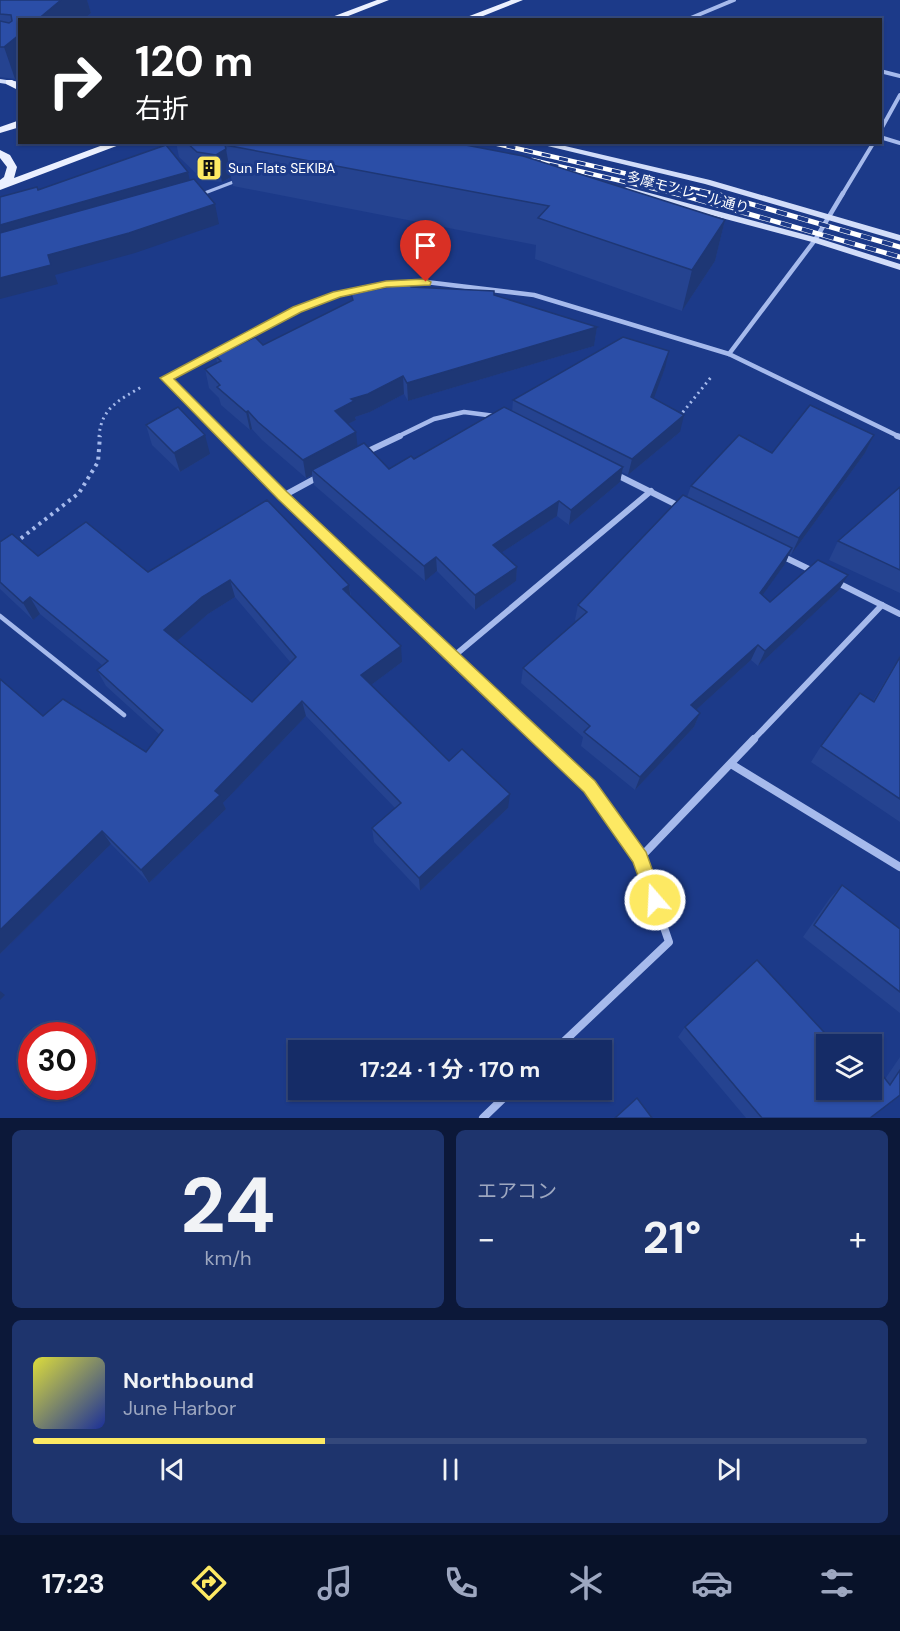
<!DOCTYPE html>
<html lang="ja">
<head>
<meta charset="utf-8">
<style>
  :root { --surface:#152c67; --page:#1e346d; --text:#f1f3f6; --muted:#9da7c0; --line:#34487b; --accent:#fde963 }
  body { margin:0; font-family:"DM Sans","Noto Sans JP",sans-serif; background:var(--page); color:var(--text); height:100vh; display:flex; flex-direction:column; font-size:22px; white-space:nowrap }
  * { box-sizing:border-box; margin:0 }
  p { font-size:20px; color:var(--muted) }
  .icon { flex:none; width:33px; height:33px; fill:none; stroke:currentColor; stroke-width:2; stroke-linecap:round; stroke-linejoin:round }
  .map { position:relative; height:1118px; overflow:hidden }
  .drawer { display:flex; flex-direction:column; gap:12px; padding:12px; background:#0c1839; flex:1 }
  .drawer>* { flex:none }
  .hud { position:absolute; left:18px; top:18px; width:864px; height:126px; border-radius:0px; box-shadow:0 2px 4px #0004,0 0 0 2px var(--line); background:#202124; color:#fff; overflow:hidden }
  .fabs { position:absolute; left:816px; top:1034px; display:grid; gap:12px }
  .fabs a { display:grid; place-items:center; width:66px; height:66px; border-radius:0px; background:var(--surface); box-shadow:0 2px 4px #0004,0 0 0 2px var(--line); font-size:30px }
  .speed { position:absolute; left:18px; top:1022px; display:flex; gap:12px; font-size:30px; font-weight:700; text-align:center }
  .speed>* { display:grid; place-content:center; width:78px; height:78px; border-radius:50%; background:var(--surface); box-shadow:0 2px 4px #0004,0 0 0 2px var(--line); line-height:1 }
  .speed .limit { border:9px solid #d22; background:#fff; color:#111 }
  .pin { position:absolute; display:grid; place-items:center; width:51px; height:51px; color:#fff; margin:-62px -26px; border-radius:50% 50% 50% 0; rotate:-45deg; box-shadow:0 0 6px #0007 }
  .pin .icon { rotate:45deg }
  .me { position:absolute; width:66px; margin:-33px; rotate:341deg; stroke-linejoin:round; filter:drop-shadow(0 0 4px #0008) }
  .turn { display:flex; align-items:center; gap:21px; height:126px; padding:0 18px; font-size:27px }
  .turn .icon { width:78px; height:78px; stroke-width:2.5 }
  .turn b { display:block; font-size:42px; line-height:51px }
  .big { font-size:45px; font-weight:700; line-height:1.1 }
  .drawer .tile { flex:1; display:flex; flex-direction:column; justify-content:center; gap:9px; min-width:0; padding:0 21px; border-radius:9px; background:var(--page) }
  .drawer .dial { align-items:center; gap:0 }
  .dial b { font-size:78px; line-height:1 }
  .song { display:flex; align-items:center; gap:18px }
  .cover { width:72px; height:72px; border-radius:9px; background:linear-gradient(135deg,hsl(60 70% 55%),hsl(230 70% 35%)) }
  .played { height:6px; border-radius:3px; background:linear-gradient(90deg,var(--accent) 35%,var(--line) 35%) }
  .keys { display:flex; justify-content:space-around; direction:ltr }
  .heat { display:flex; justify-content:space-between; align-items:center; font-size:33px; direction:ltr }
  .drawer .tiles { flex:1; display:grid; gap:12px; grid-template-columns:1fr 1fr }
  .tile:last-child { grid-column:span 2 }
  .trip { position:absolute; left:288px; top:1040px; width:324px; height:60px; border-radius:0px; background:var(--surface); box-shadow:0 2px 4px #0004,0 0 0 2px var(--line); font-weight:700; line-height:60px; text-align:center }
  .dock { display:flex; height:96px; justify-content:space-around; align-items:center; background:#081229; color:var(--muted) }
  .dock .icon { width:42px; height:42px }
  .dock .current { color:var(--accent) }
  .dock b { font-size:27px; color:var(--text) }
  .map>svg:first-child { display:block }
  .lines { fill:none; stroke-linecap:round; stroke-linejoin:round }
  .path-far1 { stroke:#a6baec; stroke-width:3; stroke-dasharray:2 4; stroke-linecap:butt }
  .path { stroke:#a6baec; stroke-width:4; stroke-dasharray:3 4.5; stroke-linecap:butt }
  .lane-far2 { stroke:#a6baec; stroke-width:3 }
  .lane-far1 { stroke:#a6baec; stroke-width:4 }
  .lane { stroke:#a6baec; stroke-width:4.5 }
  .street-far3 { stroke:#a6baec; stroke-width:4 }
  .street-far2 { stroke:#a6baec; stroke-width:4.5 }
  .street-far1 { stroke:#a6baec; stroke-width:6 }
  .street { stroke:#a6baec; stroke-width:8 }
  .secondary { fill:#d2ddf9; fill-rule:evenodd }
  .primary { fill:#ebf0ff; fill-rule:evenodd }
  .rail-far1-casing { stroke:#fff; stroke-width:4.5 }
  .rail-casing { stroke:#fff; stroke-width:5 }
  .rail-far1 { stroke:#1c3a89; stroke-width:3; stroke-dasharray:9; stroke-linecap:butt }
  .rail { stroke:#1c3a89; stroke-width:4; stroke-dasharray:11; stroke-linecap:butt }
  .wall { fill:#254390; fill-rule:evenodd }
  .shaded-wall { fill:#1e3775 }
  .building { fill:#2b4ea7; stroke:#1e3775; stroke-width:1.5; fill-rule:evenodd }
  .route { fill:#fde963; stroke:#a49740; stroke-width:1.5 }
  .labels { text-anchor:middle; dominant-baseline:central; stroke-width:6; stroke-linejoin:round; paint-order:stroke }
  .far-poi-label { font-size:14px; fill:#fff; stroke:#1c3a89; text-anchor:start }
  .far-street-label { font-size:14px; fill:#fff; stroke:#1c3a89 }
</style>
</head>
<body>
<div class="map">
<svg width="900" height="1118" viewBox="0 0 900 1118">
  <rect width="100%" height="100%" fill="#1c3a89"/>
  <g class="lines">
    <!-- path-far1 -->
    <g class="path-far1">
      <path d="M679,417l33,-41"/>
      <path d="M99,437c2,-30 21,-37 44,-51"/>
    </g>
    <!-- path -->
    <path class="path" d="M15,543l64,-50 19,-31 2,-26"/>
    <!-- lane-far2 -->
    <path class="lane-far2" d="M202,194l34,-13"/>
    <!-- lane-far1 -->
    <path class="lane-far1" d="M202,194l2,-1"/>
    <!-- lane -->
    <path class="lane" d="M0,616l124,99"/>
    <!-- street-far3 -->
    <g class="street-far3">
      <path d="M686,20l48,-20"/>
      <path d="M880,71l20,5"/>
      <path d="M880,131l20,-36"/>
      <path d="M880,137l20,6"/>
      <path d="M842,195l32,-53"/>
    </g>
    <!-- street-far2 -->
    <g class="street-far2">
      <path d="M729,354l86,-114 28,-47"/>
      <path d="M225,437l-59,-59 131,-68 40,-16 48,-10 41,-2 108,13 195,59 171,83"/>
      <path d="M397,437l37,-18 30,-7 31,4"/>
    </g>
    <!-- street-far1 -->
    <g class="street-far1">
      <path d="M223,436l60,60 35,-19"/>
      <path d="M897,436l3,1"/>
      <path d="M364,453l36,-17"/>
      <path d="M615,474l66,33"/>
      <path d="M283,496l258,244"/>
      <path d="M782,556l31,15"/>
      <path d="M836,582l64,32"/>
      <path d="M454,656l197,-165"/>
      <path d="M753,740l129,-135"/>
    </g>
    <!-- street -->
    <g class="street">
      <path d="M539,739l50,47 51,72 29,84 -114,108"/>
      <path d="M731,764l169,103"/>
      <path d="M640,858l114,-119"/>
      <path d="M483,1118l30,-29"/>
    </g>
    <!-- secondary -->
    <g class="secondary">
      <path d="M0,79l20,3v4l-20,-3z"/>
      <path d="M531,142h17l162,38 190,55v6l-195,-57z"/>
      <path d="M627,187l191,51 82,26v6l-88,-28 -188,-50v-4z"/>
    </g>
    <!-- primary -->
    <g class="primary">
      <path d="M377,0h12l-51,20h-14z"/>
      <path d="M511,0h12l-50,20h-14z"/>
      <path d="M6,80h6l8,4v7l-14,-7z"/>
      <path d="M20,120v7l-20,6v-6z"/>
      <path d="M111,142h16l-127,48v-10l4,-3 3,-10 -7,-9v-8l10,5 7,12 -3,11z"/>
    </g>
    <!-- rail-far1 casing -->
    <g class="rail-far1-casing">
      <g id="rail-far1">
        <path d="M489,142l230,53"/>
        <path d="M532,160l149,35"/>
      </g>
    </g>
    <!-- rail casing -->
    <g class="rail-casing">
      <g id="rail">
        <path d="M675,193l225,64"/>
        <path d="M713,193l187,54"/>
      </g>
    </g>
    <!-- rail-far1 -->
    <use href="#rail-far1" class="rail-far1"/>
    <!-- rail -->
    <use href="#rail" class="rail"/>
  </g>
  <!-- wall -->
  <g class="wall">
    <path d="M0,0h87l4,13 -8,7h-63l-5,59 -15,-2z"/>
    <path d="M176,142h274l275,78 -10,41 -33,50 -147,-52 1,-14 -303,-59 -2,-9 -9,5 -19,-2 -24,-23z"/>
    <path d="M411,287l83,8 103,32 -3,19 -186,55 -4,-7 -34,18 -15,5 1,3 -8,4 10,23 31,22 25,-10 98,-47 1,-12 152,-32 -12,30 27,34 -52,43 -6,-3 -2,10 -51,43 -12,-9 -56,37 16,14 -1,14 -41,29 -38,-39 -12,10 -111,-96 -2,-10 -6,3 -44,-38 -10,-11 -2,1 -29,-25 -2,-7 -10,-10 -4,-19 12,-6 -1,-7 47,-11 89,-44 -1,-7z"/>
    <path d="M146,425l64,29 -30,18 -28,-27z"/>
    <path d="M874,435l-9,18 -74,102 -2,-1 -4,10 -23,31 8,7 69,-12 -81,76 -7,-6 -55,50 4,3 -6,14 -59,63 -54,-44 2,-9 -62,-54 2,-15 53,-47 -1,-1 3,-15 109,-108 4,-11 81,-33z"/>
    <path d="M900,487v106l-71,-33 9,-19z"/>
    <path d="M0,542l38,14 110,16 201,13 2,11 51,66 -31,23 78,76 59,47 -88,83 -46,-49 -2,-14 23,-20 -89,-92 -83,87 3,6 -77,74 -38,-39 -111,110 43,-238 103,36 14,-17 -54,-49 -9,-16 5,-5 -62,-51 -7,6 -33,-31zM235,597l56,66 -39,39 -75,-62 31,-26z"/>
    <path d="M900,656v166l-89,-60 10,-16 52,-45z"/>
    <path d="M842,885l58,44v84l-97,-76 27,-39z"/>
    <path d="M685,1027l141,62 59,-10 15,-22v38l-30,23h-124l-68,-81z"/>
  </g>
  <!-- shaded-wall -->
  <g class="shaded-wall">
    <path d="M61,0h26l4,13 -8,7h-46z"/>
    <path d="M20,34v41l-5,4 -11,-32z"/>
    <path d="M226,149l5,28 -9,5 -6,-27z"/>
    <path d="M188,172l4,19 -192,56v-22z"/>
    <path d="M215,204l4,20 -84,29 -80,22 3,9 -58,15v-21l48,-23z"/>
    <path d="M725,220l-10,41 -33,50 10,-41z"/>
    <path d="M597,327l-3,19 -186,55 -1,-18z"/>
    <path d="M669,351l-4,17 -17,46 3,-17z"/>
    <path d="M403,376l1,18 -34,18 -15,5 1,3 -18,9 -3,-18 16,-12z"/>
    <path d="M248,411l4,18 -2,1 -4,-18z"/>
    <path d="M684,415l-4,17 -52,43 4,-16z"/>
    <path d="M356,432l2,19 -46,19v5l-6,3 -3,-18z"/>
    <path d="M205,435l5,19 -30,18 -6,-19z"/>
    <path d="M874,435l-9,18 -74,102 8,-17z"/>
    <path d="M623,467l-3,15 -51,43 2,-15z"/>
    <path d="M559,501l-2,15 -65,43 1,-14z"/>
    <path d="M792,548l-7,16 -32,44 7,-15z"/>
    <path d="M436,557l1,14 -12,10 -1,-15z"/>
    <path d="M517,567l-1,14 -41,29v-15z"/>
    <path d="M848,575l-9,15 -81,76 7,-15z"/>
    <path d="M230,580l5,17 -27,17 -37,32 -7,-16 38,-33z"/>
    <path d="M349,585l2,17 -8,-13z"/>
    <path d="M30,597l10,17 -7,6 -10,-17z"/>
    <path d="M758,645l-7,15 -66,60 6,-15z"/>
    <path d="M401,646l1,16 -39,29 -2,-16z"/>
    <path d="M302,701l4,15 -83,87 3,6 -77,74 -8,-13 74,-79z"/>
    <path d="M700,713l-6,14 -59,63 5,-13z"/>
    <path d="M510,794l-2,14 -88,83 -1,-13z"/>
    <path d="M102,831l9,13 -111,110v-24z"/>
    <path d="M0,991l5,4 -5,5z"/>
  </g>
  <!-- building -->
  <g class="building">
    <path d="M0,0h61l-24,20h-17v14l-16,13h-4v-26l9,2 3,-2 -1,-6 -11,-1z"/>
    <path d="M186,142h43l-4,3 1,4 -10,6 -19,-3z"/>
    <path d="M229,142h221l73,14 202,64 -33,50 -154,-52 11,-12 -324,-61z"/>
    <path d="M166,145l22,27 -188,53v-28l37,-10 1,3z"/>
    <path d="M194,179l21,25 -86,29 -81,22 3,10 -51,13v-45z"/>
    <path d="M409,283l2,4 83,4v4l103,32 -190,56 -4,-7 -35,18 -17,5 3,2 -19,10 21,21 -53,28 -45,-38 -10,-11 -2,1 -29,-25 3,-2 -15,-16 16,-8 -5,-5 39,-19 8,8 90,-45 -2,-6z"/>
    <path d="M623,337l46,14 -18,46 33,18 -52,44 -119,-59z"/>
    <path d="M810,405l64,30 -75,103 -108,-52 48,-51 33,18z"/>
    <path d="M178,407l27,28 -31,18 -28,-28z"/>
    <path d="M504,407l119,60 -52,43 -12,-9 -66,44 24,22 -42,28 -39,-38 -12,9 -112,-96 52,-27 25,26 22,-13 3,3z"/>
    <path d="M900,487v83l-62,-29z"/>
    <path d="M683,495l109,53 -32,45 10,9 48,-42 30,15 -83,76 -7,-6 -67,60 9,8 -60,64 -56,-45 6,-6 -67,-58 64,-56 -9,-7z"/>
    <path d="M267,500l82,85 -6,4 58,57 -40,29 88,86 13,-12 48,45 -91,84 -47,-50 29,-25 -99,-102 -87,90 5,4 -79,75 -39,-39 -102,99v-251l43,37 20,-17 83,53 17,-22 -66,-60 11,-9 -78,-64 -7,6 -23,-21v-40l12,-8 26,22 48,-34 62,50zM230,580l66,77 -44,45 -88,-72 38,-33z"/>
    <path d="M900,657v142l-79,-53 39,-53 14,9z"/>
    <path d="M842,885l58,44v63l-86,-67z"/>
    <path d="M757,960l78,84h-9v45h46v-27l18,23 10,-15v25l-30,23h-108l-77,-91z"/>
    <path d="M637,1098l15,20h-37z"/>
  </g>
  <!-- route -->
  <path class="route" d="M426,279l5,3 -1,3 -44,2 -46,10 -39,15 -127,67 113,113 308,289 51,71 17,48 -2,6 -6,3 -6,-3 -16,-44 -49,-70 -306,-293 -118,-121 133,-71 40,-15 53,-11z"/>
  <!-- icons -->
  <defs>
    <g id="building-square" transform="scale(1.35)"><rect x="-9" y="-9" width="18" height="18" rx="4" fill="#fde963" stroke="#1c3a89"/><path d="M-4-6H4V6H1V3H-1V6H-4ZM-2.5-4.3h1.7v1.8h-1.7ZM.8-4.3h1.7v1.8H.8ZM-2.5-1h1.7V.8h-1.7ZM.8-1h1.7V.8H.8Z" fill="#111"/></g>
  </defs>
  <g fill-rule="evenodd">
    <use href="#building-square" x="209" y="168"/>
  </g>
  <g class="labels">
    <!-- far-poi labels -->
    <g class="far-poi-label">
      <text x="228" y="168">Sun Flats SEKIBA</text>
    </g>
    <!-- far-street labels -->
    <g class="far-street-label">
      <text transform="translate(688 192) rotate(15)">多摩モノレール通り</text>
    </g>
  </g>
</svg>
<div class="fabs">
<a><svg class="icon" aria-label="layers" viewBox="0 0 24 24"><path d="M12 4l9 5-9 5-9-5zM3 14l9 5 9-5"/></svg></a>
</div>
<div class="speed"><div class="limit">30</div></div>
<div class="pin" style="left:426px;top:282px;background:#d93025"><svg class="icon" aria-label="arrive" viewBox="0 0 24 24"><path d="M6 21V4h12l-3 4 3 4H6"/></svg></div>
<svg class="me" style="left:655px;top:900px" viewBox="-20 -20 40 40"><circle r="17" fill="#fde963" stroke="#fff" stroke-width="3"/><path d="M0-11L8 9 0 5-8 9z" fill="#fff"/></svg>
<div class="trip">17:24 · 1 分 · 170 m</div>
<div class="hud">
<div class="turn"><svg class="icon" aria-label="right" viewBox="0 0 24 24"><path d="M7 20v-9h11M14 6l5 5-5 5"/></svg><div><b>120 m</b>右折</div></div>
</div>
</div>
<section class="drawer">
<div class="tiles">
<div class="tile dial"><b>24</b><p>km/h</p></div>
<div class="tile"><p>エアコン</p>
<div class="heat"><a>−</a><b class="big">21°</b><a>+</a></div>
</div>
<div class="tile">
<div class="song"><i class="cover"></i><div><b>Northbound</b><p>June Harbor</p></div></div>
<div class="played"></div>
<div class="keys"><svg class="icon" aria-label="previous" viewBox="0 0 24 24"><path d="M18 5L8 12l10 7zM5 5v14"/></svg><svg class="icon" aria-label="pause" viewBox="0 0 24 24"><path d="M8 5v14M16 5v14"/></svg><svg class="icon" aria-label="next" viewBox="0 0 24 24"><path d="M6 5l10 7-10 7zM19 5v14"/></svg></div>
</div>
</div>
</section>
<nav class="dock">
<b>17:23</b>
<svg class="icon current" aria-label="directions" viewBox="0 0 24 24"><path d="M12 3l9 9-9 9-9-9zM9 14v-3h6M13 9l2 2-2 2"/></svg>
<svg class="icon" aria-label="music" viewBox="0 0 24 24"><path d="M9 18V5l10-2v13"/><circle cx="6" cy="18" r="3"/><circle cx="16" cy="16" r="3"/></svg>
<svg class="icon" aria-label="phone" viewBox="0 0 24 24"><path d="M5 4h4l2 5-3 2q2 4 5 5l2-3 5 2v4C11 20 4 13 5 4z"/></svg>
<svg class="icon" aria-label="climate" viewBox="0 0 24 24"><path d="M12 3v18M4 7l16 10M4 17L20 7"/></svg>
<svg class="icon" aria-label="car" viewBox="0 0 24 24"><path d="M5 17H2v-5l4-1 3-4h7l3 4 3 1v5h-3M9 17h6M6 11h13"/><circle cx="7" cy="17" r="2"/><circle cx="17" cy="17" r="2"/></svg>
<svg class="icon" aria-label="filters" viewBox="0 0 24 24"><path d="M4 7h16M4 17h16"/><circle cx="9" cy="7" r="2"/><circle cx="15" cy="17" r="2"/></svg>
</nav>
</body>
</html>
